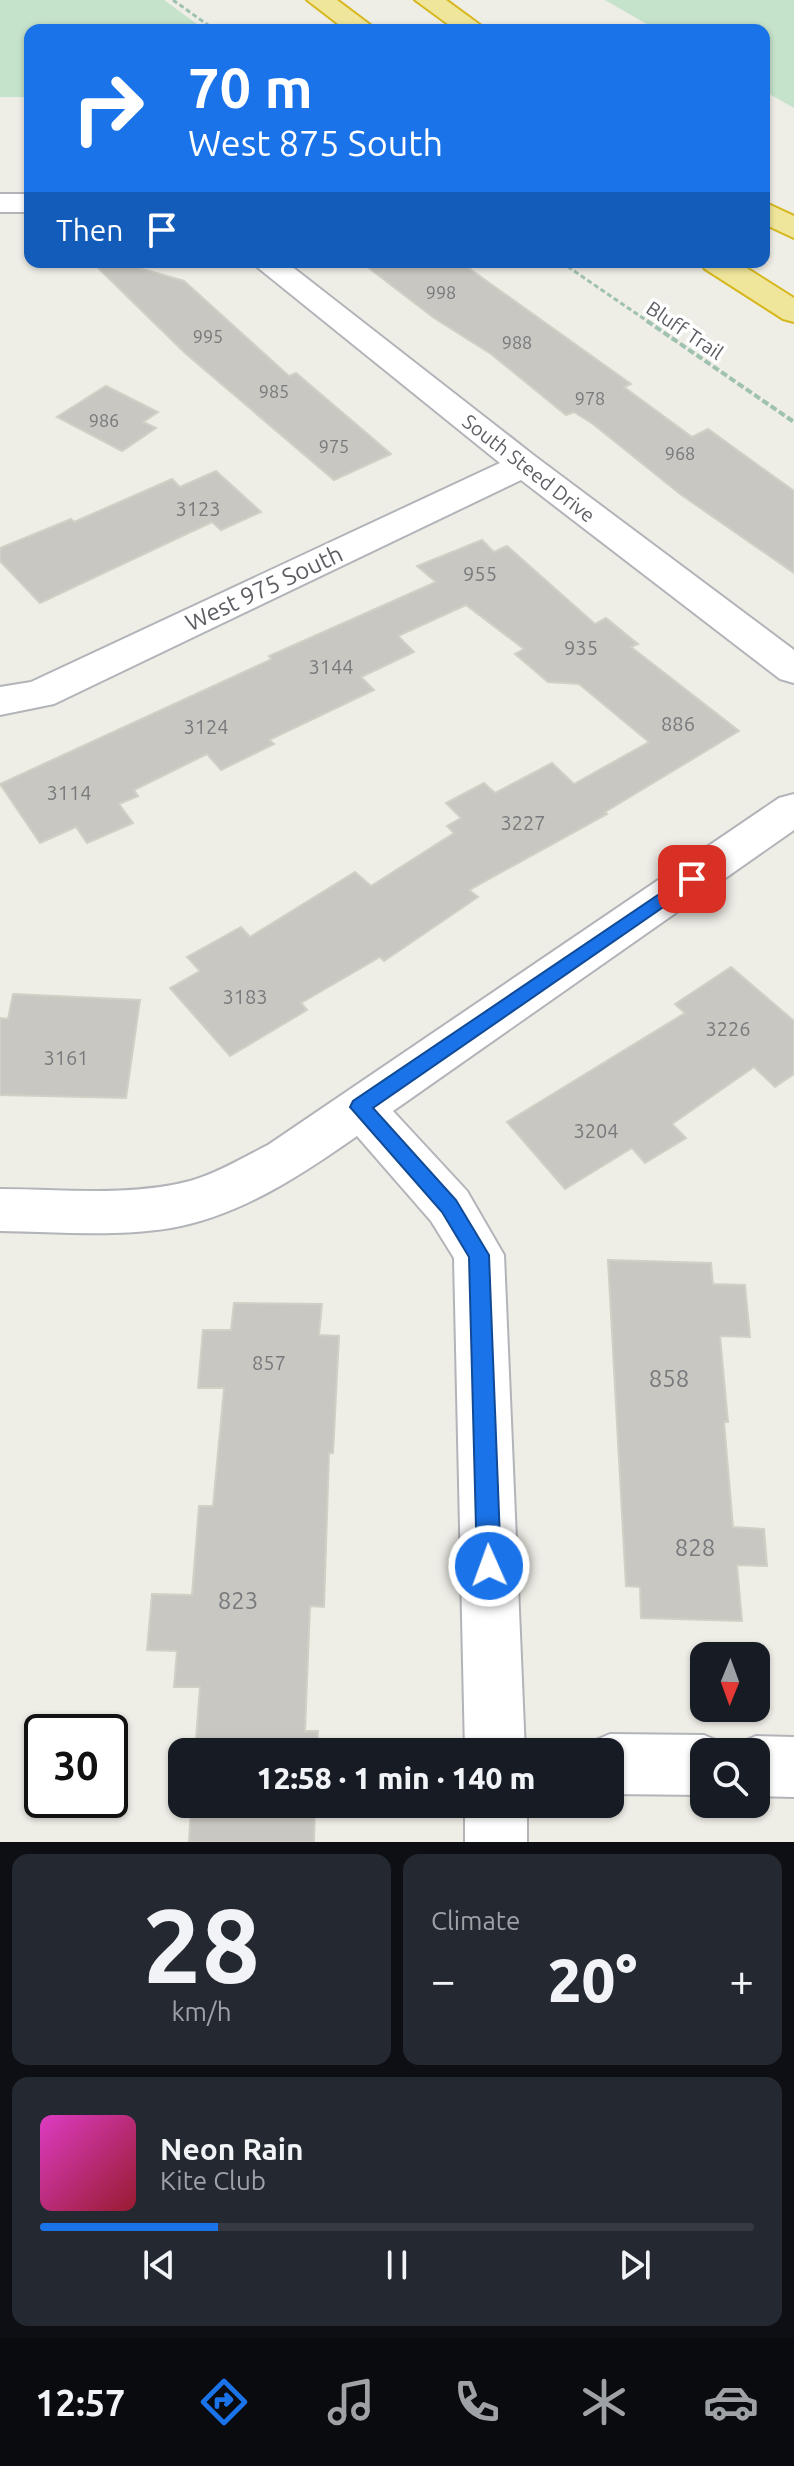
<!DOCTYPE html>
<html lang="en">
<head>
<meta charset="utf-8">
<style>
  :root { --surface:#171b24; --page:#242831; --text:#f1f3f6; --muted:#9ea1a6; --line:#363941; --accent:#1a73e8 }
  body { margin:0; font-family:Ubuntu,sans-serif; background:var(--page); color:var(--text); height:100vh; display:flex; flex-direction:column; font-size:30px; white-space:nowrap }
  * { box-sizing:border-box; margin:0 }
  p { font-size:26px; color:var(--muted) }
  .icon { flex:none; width:44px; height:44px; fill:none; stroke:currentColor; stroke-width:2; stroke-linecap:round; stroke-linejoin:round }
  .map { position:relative; height:1842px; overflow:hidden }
  .details { display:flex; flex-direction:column; gap:12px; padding:12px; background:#0d0f14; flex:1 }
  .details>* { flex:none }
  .top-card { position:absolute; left:24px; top:24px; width:746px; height:244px; border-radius:16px; box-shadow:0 2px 6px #0004; background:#1a73e8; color:#fff; overflow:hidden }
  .needle { width:52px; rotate:181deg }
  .tools { position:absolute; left:690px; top:1642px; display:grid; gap:16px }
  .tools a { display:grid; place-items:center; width:80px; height:80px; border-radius:16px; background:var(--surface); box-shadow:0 2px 6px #0004; font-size:40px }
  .speed { position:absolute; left:24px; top:1714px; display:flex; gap:16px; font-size:40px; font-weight:700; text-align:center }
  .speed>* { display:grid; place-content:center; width:104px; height:104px; border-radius:50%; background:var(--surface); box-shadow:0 2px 6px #0004; line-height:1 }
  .speed .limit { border:4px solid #111; border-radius:12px; background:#fff; color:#111 }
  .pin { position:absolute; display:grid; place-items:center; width:68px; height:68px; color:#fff; margin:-34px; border-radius:16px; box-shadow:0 4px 12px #0006 }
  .me { position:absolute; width:88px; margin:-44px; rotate:358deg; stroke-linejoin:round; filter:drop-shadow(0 0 6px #0008) }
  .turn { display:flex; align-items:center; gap:28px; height:168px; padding:0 32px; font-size:36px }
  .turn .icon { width:104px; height:104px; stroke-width:2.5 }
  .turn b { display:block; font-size:56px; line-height:68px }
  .then { display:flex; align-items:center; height:76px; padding:0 32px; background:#0003; gap:16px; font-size:30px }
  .big { font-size:60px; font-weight:800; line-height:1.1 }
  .details .tile { flex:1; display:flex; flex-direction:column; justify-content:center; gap:12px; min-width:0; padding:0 28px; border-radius:16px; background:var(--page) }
  .details .dial { align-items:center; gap:0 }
  .dial b { font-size:104px; line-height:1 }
  .song { display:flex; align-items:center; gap:24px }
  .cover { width:96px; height:96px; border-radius:12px; background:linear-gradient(135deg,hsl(310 70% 55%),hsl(350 70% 35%)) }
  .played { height:8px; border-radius:4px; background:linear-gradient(90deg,var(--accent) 25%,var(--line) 25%) }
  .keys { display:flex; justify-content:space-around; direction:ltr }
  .heat { display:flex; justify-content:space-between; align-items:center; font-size:44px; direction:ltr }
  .details .tiles { flex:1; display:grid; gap:12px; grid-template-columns:1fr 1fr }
  .tile:last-child { grid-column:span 2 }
  .trip { position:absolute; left:168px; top:1738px; width:456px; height:80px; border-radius:16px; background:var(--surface); box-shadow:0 2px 6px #0004; font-weight:800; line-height:80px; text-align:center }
  .menu { display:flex; height:128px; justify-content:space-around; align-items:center; background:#090b0e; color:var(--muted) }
  .menu .icon { width:56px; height:56px }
  .menu .selected { color:var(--accent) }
  .menu b { font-size:36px; color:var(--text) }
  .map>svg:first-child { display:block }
  .green { fill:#c5e2ca }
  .building { fill:#c9c7c2; stroke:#d2cfc5; stroke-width:2 }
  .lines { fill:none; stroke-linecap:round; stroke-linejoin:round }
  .minor-casing { stroke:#b3b4b9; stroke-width:4 }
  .highway-casing { stroke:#d6b71d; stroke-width:4 }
  .path-far1 { stroke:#9fc2ae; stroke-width:3; stroke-dasharray:5 3; stroke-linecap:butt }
  .path { stroke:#9fc2ae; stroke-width:4; stroke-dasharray:7 3; stroke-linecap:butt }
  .minor { fill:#fff; fill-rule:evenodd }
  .highway { fill:#f0e69b; fill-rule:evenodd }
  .route { fill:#1a73e8; stroke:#114b97; stroke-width:2 }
  .labels { text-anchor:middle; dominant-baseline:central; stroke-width:7; stroke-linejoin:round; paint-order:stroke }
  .far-number-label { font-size:18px; fill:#78797c }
  .far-street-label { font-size:20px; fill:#5d5f64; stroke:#fff }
  .number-label { font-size:20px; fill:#78797c }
  .street-label { font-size:24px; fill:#5d5f64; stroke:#fff }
  .near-number-label { font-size:24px; fill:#78797c }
</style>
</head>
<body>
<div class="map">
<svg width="794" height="1842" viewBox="0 0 794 1842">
  <rect width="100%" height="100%" fill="#eeede6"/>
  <!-- green -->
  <g class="green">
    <path d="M0,0h164l41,30h-175v67h-30z"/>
    <path d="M605,0h189v108l-30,-17v-61h-107z"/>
  </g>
  <!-- building -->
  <g class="building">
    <path d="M92,262h26l66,19 105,95 7,-3 95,81 -57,26 -149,-127z"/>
    <path d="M361,262h99l171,122 -7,3 68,50 16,-8 86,62v82l-114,-79 -87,-70 -19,-12 -8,3 -75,-61 -57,-36z"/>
    <path d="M106,386l52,26 -15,10 13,6 -34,23 -65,-34z"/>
    <path d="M216,471l45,41 -40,18 -9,-8 -172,81 -40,-42v-13l71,-29 3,3 98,-43 8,8z"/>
    <path d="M482,540l12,12 13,-6 88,78 11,-6 32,26 -7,3 108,84 -134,81 2,2 -138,76 9,7 -94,64 -4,-4 -79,46 6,7 -77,46 -60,-68 30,-17 -13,-14 54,-30 9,10 105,-65 16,14 83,-53 -7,-7 14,-8 -15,-15 38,-20 11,10 57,-30 22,21 75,-42 -70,-58 -31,-2 -33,-28 9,-5 -58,-44 -68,31 16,16 -53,25 13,13 -105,50 5,4 -53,26 -14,-16 -73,36 4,6 -19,8 14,19 -46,20 -11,-16 -36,16 -40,-59 272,-125 -3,-3 167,-74 -19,-16z"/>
    <path d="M731,967l63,54v53l-19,13 -21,-20 -82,57 14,14 -41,25 -13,-15 -67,41 -58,-67 178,-109 -10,-9z"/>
    <path d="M13,994l127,6 -14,98 -126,-3v-77l8,1z"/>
    <path d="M608,1260l103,3 2,21 32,1 5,52 -30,-1 8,86h-4l9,105 31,2 3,37 -30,-1 5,56 -101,-3 -1,-31 -14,-1z"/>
    <path d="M234,1303l88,1 -3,31 20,1 -6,117h-4l-5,154 -14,-1 -5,125h13l-1,21h-122l5,-65h-26l3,-36 -30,-1 5,-56 40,1 7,-89h14l11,-118h-26l5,-58h28z"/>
    <path d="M191,1804h124l-1,38h-125z"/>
  </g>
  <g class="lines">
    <!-- minor casing -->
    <g class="minor-casing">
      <g id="minor">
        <rect x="0" y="194" width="30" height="18"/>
        <path d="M251,262h35l250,195 258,193v33l-14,-4 -259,-199 -467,224 -54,11v-28l31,-5 469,-219z"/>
        <path d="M794,794v36l-401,281 74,80 37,64 21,497h-60l-11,-494 -23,-37 -74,-85c-56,39 -117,80 -186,92 -56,9 -114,4 -171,3v-42c62,0 129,8 190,-8 27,-8 52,-23 78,-36l511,-347z"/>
        <path d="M610,1734l94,1 21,9 4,8h-25v43l-94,-1v-42h-25l4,-9z"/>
        <path d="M756,1736l38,1v60l-38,-1v-44h-24l3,-7z"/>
        <rect x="465" y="1804" width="62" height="38"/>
      </g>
    </g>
    <!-- highway casing -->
    <g class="highway-casing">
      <g id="highway">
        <path d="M307,0h30l40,30h-31z"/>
        <path d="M415,0h31l41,30h-31z"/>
        <path d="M764,202l30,14v22l-30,-14z"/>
        <path d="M700,262h37l57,36v24l-11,-3 -78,-50z"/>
      </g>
    </g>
    <!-- path-far1 -->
    <g class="path-far1">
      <path d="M173,0l42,30"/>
      <path d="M561,262l89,61"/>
    </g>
    <!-- path -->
    <path class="path" d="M647,321l147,101"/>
    <!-- minor -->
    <use href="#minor" class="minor"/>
    <!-- highway -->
    <use href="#highway" class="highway"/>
  </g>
  <!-- route -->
  <path class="route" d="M692,872l9,7 -3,4 -325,225 83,92 33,55 12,311 -4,8 -8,3 -8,-3 -4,-8 -8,-309 -27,-45 -92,-105 3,-6z"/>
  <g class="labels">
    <!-- far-number labels -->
    <g class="far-number-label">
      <text x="441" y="292">998</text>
      <text x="208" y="336">995</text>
      <text x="517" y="342">988</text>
      <text x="274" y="391">985</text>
      <text x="590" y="398">978</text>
      <text x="104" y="420">986</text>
      <text x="334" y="446">975</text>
      <text x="680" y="453">968</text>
    </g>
    <!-- far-street labels -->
    <g class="far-street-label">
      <text transform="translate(685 330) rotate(34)">Bluff Trail</text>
      <text transform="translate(529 468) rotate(38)">South Steed Drive</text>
    </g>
    <!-- number labels -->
    <g class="number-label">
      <text x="198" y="508">3123</text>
      <text x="480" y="573">955</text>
      <text x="581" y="647">935</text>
      <text x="331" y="666">3144</text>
      <text x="678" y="723">886</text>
      <text x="206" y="726">3124</text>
      <text x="69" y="792">3114</text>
      <text x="523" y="822">3227</text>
      <text x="245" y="996">3183</text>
      <text x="728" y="1028">3226</text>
      <text x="66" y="1057">3161</text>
      <text x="596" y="1130">3204</text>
      <text x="269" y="1362">857</text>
    </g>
    <!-- street labels -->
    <g class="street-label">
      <text transform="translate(264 588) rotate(-25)">West 975 South</text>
    </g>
    <!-- near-number labels -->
    <g class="near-number-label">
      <text x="669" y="1378">858</text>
      <text x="695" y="1547">828</text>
      <text x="238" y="1600">823</text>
    </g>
  </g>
</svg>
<div class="tools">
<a><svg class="needle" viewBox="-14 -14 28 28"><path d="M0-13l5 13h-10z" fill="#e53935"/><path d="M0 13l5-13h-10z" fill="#9ea1a6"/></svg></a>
<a><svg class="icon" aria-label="search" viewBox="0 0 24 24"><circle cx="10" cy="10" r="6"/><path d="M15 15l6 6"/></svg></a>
</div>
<div class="speed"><div class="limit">30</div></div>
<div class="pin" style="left:692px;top:879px;background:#d93025"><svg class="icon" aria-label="arrive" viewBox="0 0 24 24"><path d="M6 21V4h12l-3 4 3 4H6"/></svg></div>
<svg class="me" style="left:489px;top:1566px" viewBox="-20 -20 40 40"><circle r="17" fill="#1a73e8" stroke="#fff" stroke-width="3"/><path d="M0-11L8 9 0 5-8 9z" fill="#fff"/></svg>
<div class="trip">12:58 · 1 min · 140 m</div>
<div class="top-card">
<div class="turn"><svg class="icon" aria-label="right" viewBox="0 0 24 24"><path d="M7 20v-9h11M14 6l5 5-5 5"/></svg><div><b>70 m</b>West 875 South</div></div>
<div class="then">Then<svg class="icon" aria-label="arrive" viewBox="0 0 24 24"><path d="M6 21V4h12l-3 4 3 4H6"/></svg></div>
</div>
</div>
<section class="details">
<div class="tiles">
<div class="tile dial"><b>28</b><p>km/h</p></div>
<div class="tile"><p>Climate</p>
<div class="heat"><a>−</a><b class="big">20°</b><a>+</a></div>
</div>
<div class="tile">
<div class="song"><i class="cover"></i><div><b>Neon Rain</b><p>Kite Club</p></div></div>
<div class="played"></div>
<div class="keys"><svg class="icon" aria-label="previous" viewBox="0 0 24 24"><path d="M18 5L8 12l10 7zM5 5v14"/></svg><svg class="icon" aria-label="pause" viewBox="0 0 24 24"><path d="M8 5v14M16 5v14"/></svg><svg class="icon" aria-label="next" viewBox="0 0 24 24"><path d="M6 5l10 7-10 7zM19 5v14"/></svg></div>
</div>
</div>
</section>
<nav class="menu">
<b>12:57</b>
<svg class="icon selected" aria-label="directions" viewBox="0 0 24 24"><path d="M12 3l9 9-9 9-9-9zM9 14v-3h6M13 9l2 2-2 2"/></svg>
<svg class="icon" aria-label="music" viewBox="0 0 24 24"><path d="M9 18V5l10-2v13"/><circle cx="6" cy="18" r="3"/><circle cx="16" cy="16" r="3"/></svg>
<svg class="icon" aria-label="phone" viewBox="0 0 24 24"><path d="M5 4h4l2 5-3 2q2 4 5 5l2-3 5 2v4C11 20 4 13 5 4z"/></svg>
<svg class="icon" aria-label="climate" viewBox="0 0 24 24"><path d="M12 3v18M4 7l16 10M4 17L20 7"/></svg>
<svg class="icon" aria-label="car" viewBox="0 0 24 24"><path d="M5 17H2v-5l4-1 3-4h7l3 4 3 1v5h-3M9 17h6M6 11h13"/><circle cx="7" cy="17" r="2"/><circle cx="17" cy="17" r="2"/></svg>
</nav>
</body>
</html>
